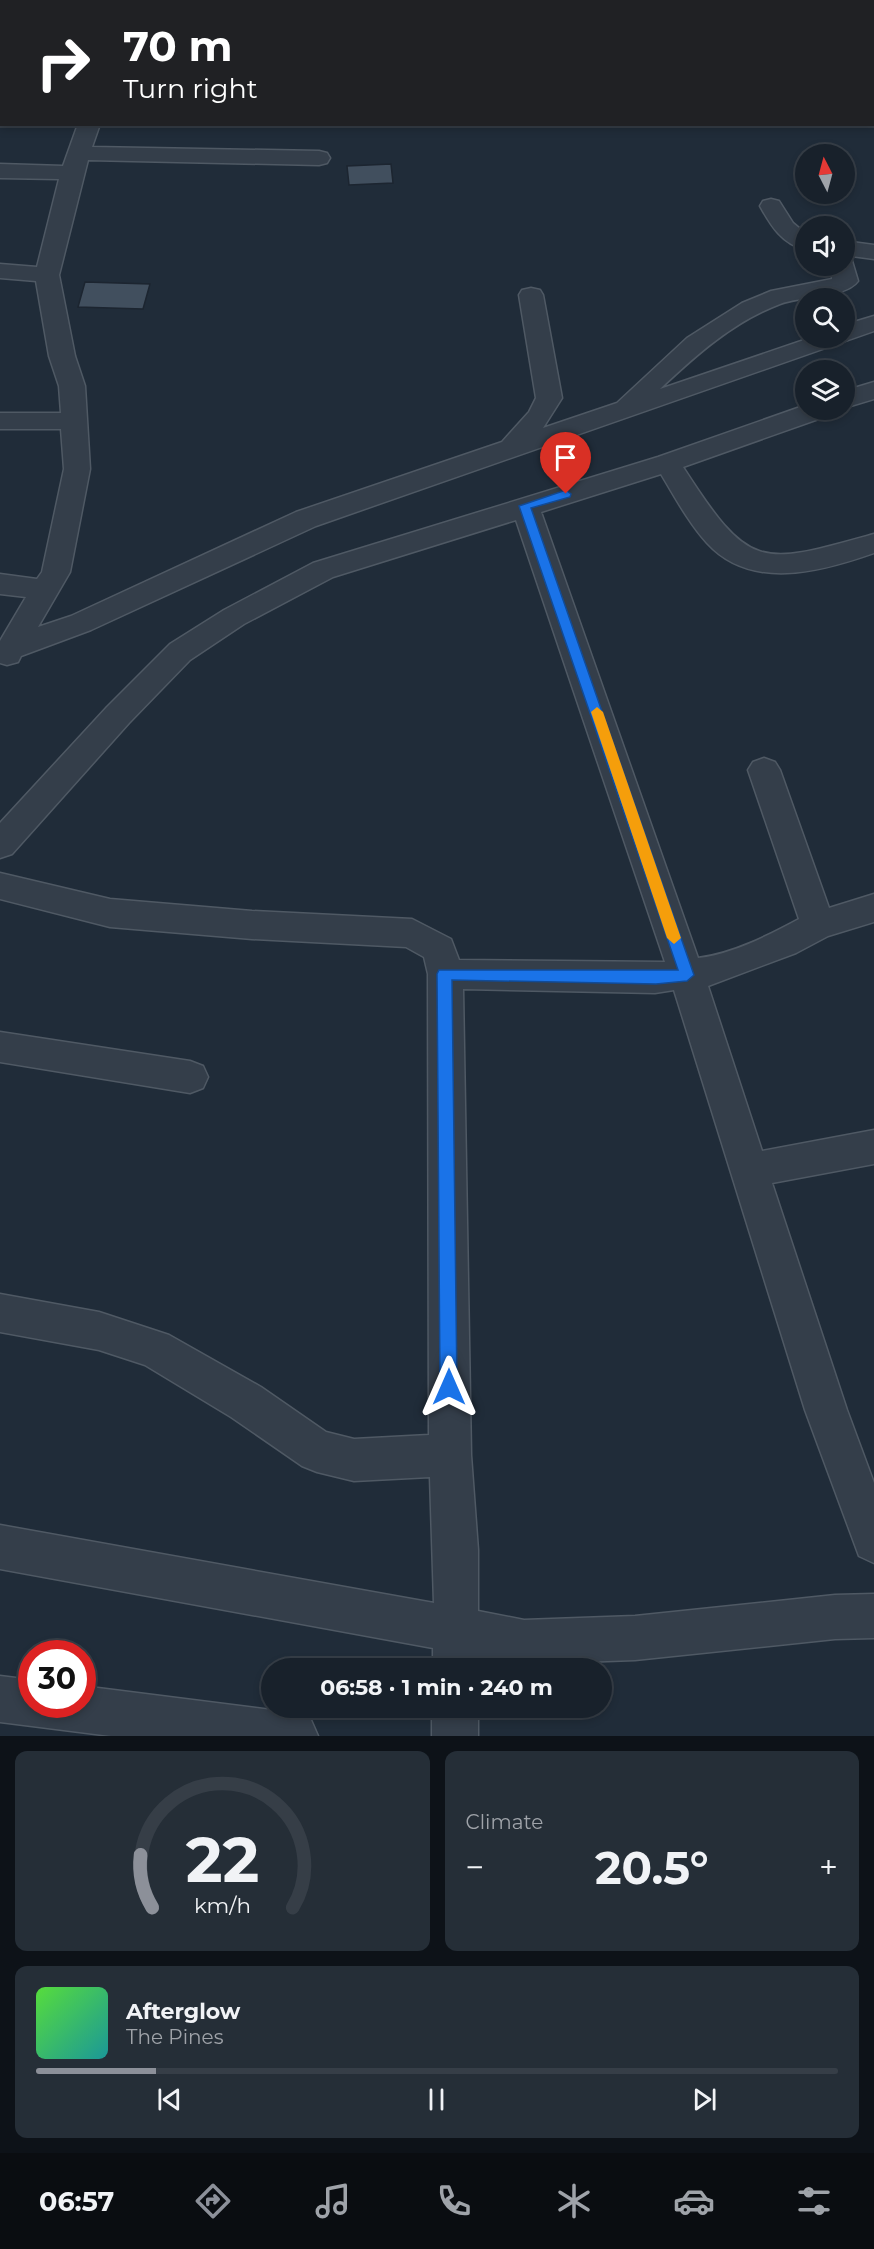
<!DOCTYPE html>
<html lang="en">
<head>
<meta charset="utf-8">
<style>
  :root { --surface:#18212b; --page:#252e37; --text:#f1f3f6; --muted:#9fa3a9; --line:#363e47; --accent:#8c9099 }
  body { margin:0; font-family:Montserrat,sans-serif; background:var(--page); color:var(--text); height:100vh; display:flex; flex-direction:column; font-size:22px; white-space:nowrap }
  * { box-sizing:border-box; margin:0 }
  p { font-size:20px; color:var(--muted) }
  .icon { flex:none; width:33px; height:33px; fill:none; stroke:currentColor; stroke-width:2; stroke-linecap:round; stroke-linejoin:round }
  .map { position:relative; height:1736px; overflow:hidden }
  .sheet { display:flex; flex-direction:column; gap:15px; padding:15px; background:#0d1218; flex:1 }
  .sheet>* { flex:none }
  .guide { position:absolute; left:0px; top:0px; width:874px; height:126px; box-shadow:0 3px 9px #0003,0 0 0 2px var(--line); background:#202124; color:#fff; overflow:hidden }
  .needle { width:39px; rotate:354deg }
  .fabs { position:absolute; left:795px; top:144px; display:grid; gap:12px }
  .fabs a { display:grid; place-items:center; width:60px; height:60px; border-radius:50%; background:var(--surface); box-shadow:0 3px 9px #0003,0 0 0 2px var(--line); font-size:30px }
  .speed { position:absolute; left:18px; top:1640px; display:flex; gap:12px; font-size:30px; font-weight:700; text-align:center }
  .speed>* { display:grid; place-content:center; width:78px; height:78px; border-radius:50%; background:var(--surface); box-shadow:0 3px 9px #0003,0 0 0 2px var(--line); line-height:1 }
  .speed .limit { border:9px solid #d22; background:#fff; color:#111 }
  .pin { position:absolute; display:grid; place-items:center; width:51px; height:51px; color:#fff; margin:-62px -26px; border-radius:50% 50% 50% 0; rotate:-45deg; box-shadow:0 0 6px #0007 }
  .pin .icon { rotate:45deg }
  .me { position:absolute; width:66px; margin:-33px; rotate:0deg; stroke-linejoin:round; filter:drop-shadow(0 0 4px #0008) }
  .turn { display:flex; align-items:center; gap:21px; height:126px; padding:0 24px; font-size:27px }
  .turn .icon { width:78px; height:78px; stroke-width:2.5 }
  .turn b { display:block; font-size:42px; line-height:51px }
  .big { font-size:45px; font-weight:700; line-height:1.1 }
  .sheet .card { flex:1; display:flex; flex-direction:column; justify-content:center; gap:9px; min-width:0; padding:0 21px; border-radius:12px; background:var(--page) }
  .sheet .dial { align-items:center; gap:0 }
  .dial svg { height:156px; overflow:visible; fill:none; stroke:var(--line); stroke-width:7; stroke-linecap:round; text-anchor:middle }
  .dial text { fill:var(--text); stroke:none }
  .song { display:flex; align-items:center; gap:18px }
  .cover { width:72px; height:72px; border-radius:9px; background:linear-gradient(135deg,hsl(110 70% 55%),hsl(180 70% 35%)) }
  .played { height:6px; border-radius:3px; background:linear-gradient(90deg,var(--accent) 15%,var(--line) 15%) }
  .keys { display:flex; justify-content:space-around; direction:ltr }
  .heat { display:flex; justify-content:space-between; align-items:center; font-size:33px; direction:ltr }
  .sheet .tiles { flex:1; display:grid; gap:15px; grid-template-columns:1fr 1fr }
  .card:last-child { grid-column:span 2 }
  .trip { position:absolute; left:261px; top:1658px; width:351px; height:60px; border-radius:30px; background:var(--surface); box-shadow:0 3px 9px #0003,0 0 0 2px var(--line); font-weight:700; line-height:60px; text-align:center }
  .dock { display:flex; height:96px; justify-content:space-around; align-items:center; background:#0a0d11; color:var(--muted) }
  .dock .icon { width:42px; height:42px }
  .dock .current { color:var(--accent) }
  .dock b { font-size:27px; color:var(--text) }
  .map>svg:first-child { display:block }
  .building { fill:#414f5e; stroke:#1c2530; stroke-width:1.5 }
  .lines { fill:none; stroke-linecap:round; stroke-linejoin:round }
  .minor-casing { stroke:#4f5964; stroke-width:3 }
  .minor { fill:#343e4a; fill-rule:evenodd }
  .route { fill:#1a73e8; stroke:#114b97; stroke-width:1.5 }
  .slow { fill:#f59e0b }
</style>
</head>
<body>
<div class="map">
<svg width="874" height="1736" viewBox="0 0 874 1736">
  <rect width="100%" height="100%" fill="#202c39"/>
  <!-- building -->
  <g class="building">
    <path d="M391,164l2,19 -44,2 -2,-19z"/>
    <path d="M85,282l65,2 -7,25 -65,-2z"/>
  </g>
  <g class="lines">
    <!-- minor casing -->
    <g class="minor-casing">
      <g id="minor">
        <path d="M114,0h20l-21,2z"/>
        <rect x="639" y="0" width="20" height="2"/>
        <path d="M78,124h22l-8,23 227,4 8,2 3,5 -3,5 -8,2 -231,-5 -29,115 16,81 10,30 5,83 -20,103 -32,55 33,-11 225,-104 206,-70 27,-30 7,-14 -17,-103 3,-5 9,-2 9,2 3,5 19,103 -19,30 74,-25 70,-65 55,-35 29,-12 61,-12v-13h12v-7l8,2 6,20c-12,17 -58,15 -78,23 -47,18 -84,51 -120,85l150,-51h34v-13l30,-9v15l-558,195 -225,104 -70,26 -3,6 -11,3 -7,-2v-22l26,-44 -26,-3v-20l37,5 5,-7 22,-103 -3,-40h-61v-16h61l-2,-27 -10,-30 -13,-75 -36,-3v-14l37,3 22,-88 -59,-1v-14l63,2z"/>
        <path d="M771,199l8,2 14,22 13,11v16c-24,-6 -35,-24 -46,-44l3,-5z"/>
        <path d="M844,241l30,4v14l-30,-4z"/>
        <path d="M874,382v17l-30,9v-17z"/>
        <path d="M806,405v5h25l-4,6 -144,51c67,104 76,99 191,67v19c-54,19 -123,38 -167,-10 -19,-21 -32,-46 -46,-69l-120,38 157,446c35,-4 71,-23 101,-39l-51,-149 5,-8 11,-4 11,4 5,8 49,138 45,-14v28l-46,14 -32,17 -88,33 54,165 112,-21v34l-102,19 75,227 27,73v80l-15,-7 -54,-146 -131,-420 -19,3 -192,-4 8,466 7,95v61l46,9 111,-4 200,-21 39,-1v44l-39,1 -200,21 -111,4 -45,-8v12h-46v-20l-433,-79v-44l434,78 -4,-126 -76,4 -37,-9 -15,-6 -71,-49 -86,-52 -46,-15 -99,-18v-38l99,18 70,23 92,52 65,45 28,7 75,-4 -1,-461 -4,-17 -18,-10 -154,-8 -142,-12 -110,-28v-26l110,26 142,12 160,8 39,20 8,21 206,2 -149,-442 -183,57 -89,47 -54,36 -61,63 -117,131 -12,4v-35l107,-116 63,-63 54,-34 89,-47 345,-106z"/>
        <path d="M0,1032l190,29 13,5 5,11 -5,11 -13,5 -190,-31z"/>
        <path d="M0,1676l32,4v24h50v-18l213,27 16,7 7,16h-207l-111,-14z"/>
        <rect x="432" y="1707" width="46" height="29"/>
      </g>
    </g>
    <!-- minor -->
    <use href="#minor" class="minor"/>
  </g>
  <!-- route -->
  <path class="route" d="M566,490l5,4 -1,3 -39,11 163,467 -7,6 -31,3 -204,-4 5,407 -2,6 -6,3 -6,-3 -3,-6 -3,-413 2,-4h239l-159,-464z"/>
  <!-- slow -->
  <path class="slow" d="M597,707l6,5 78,226 -7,6 -7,-6 -76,-226z"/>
</svg>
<div class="fabs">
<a><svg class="needle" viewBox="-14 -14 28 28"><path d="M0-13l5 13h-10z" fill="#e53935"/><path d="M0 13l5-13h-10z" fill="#9fa3a9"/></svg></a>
<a><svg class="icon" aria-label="sound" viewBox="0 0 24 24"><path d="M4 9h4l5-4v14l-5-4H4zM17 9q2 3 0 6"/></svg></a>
<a><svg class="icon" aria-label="search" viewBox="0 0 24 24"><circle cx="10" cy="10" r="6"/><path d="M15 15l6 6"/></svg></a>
<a><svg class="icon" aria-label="layers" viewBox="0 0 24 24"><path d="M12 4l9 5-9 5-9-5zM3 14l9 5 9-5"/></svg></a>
</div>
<div class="speed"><div class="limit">30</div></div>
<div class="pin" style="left:566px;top:494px;background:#d93025"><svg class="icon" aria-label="arrive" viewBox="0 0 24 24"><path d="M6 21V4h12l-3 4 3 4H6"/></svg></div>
<svg class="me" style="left:449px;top:1387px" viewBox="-20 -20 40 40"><path d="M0-17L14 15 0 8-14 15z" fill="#1a73e8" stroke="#fff" stroke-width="4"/></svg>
<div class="trip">06:58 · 1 min · 240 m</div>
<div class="guide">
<div class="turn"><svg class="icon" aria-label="right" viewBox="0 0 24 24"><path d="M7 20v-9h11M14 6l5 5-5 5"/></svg><div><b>70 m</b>Turn right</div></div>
</div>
</div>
<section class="sheet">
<div class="tiles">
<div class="card dial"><svg viewBox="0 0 100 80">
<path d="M14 69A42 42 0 1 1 86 69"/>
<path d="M14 69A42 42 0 0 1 8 42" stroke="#8c9099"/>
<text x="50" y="56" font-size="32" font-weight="700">22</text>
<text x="50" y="72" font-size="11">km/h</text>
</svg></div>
<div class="card"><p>Climate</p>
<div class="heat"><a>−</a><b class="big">20.5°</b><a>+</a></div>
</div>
<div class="card">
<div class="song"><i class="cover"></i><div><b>Afterglow</b><p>The Pines</p></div></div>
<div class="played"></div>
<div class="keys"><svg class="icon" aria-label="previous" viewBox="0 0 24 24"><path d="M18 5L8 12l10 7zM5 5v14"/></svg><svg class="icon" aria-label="pause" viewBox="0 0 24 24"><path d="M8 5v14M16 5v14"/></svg><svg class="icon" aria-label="next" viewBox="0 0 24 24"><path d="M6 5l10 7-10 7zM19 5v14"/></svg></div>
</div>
</div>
</section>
<nav class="dock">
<b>06:57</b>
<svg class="icon current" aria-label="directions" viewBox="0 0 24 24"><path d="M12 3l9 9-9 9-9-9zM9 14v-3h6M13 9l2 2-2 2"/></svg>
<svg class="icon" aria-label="music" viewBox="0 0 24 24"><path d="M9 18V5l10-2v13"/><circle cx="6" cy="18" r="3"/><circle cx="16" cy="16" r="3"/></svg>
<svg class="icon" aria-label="phone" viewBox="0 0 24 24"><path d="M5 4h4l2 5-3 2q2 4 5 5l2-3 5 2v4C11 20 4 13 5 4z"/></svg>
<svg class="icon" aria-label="climate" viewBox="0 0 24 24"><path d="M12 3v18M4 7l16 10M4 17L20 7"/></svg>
<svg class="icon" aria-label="car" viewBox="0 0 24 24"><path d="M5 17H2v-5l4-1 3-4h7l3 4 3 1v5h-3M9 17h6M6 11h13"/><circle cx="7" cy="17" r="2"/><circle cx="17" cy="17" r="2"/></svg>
<svg class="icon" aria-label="filters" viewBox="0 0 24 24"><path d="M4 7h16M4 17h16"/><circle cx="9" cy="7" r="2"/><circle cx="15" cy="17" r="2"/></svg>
</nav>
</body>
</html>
